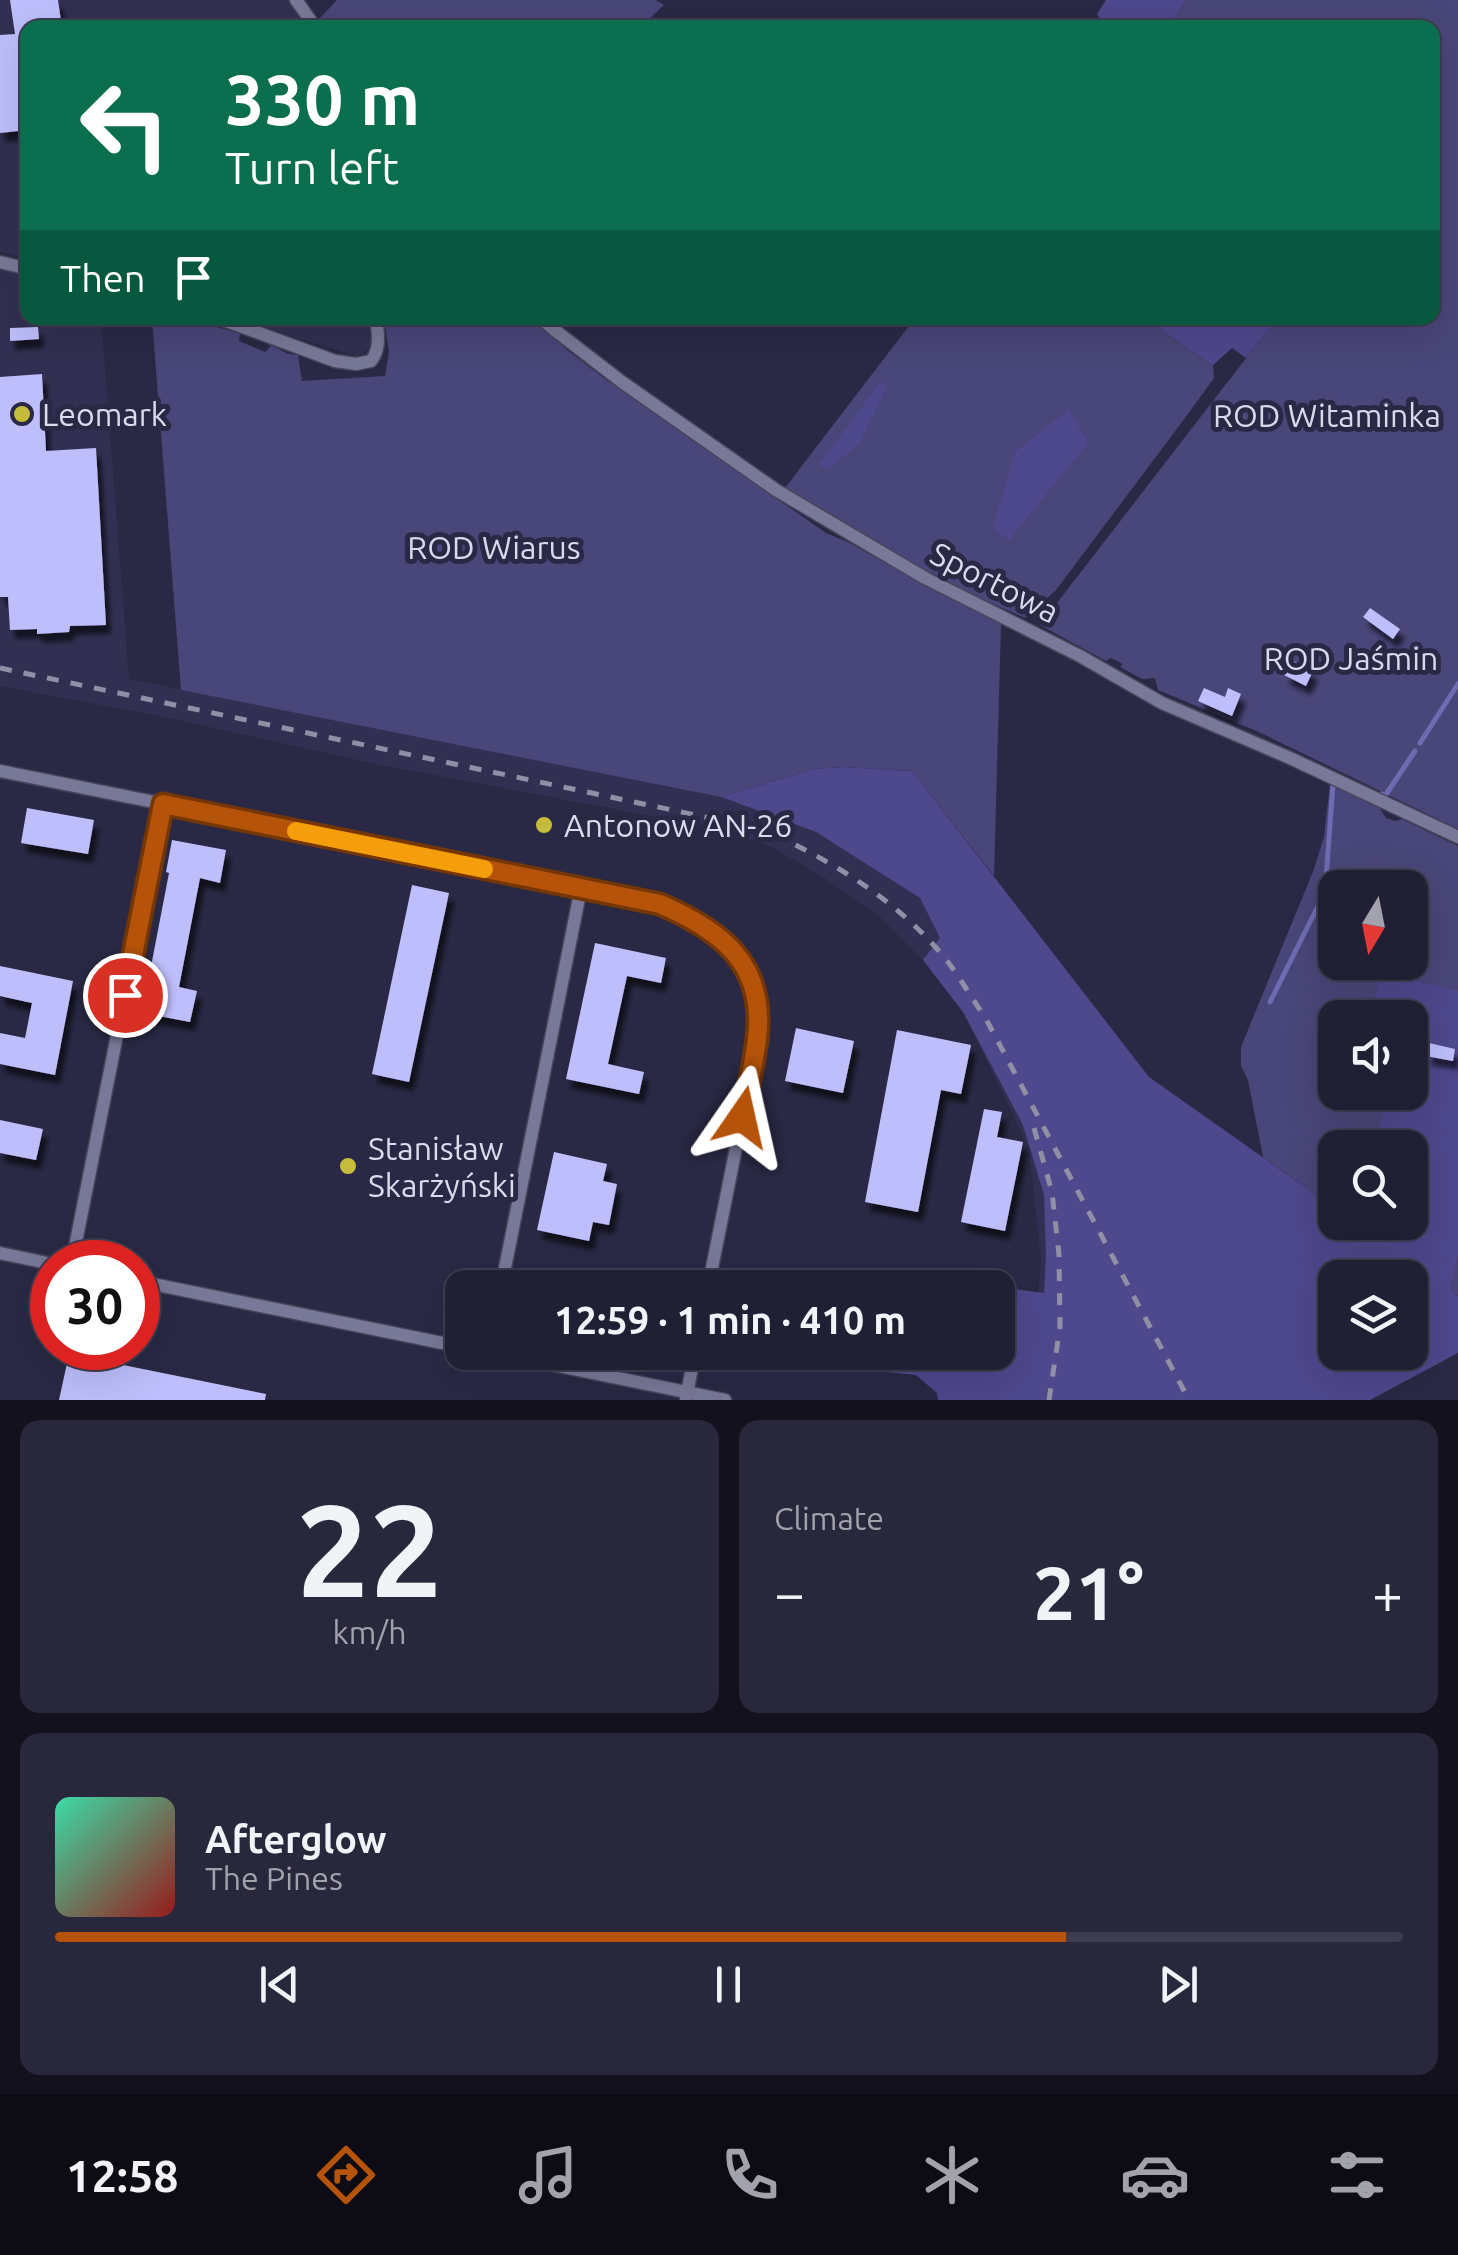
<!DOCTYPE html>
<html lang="en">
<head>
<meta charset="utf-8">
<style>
  :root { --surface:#201f34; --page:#28273c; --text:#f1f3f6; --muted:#a2a2ac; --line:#3d3d4f; --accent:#b45309 }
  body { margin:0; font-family:Ubuntu,sans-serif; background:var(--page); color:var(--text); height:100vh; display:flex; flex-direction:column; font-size:38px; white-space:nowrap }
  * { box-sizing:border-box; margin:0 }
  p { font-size:32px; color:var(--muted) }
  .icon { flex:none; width:55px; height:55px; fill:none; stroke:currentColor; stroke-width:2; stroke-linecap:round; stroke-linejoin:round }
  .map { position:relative; height:1400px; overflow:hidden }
  .panel { display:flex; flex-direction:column; gap:20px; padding:20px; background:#12111d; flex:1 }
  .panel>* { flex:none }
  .top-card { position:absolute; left:20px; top:20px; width:1420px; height:305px; border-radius:20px; box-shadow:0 10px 40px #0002,0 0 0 2px var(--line); background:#0b6e4f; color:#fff; overflow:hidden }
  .needle { width:65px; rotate:190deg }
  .tools { position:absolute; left:1318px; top:870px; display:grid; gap:20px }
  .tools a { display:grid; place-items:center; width:110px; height:110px; border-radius:20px; background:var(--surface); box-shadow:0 10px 40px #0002,0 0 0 2px var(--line); font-size:50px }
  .speed { position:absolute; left:30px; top:1240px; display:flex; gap:20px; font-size:50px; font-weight:700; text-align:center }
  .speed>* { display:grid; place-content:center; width:130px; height:130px; border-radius:50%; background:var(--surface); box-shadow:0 10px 40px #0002,0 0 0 2px var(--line); line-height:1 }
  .speed .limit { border:15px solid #d22; background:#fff; color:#111 }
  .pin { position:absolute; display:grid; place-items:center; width:85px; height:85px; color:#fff; margin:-42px; border:5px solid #fff; border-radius:50%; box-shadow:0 2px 10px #0007 }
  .me { position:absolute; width:110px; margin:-55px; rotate:11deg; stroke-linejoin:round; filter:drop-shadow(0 0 8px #0008) }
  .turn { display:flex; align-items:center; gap:35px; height:210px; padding:0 40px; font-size:45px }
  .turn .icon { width:130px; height:130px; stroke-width:2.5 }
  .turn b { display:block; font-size:70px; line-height:85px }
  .then { display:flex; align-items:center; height:95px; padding:0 40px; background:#0003; gap:20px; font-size:38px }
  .big { font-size:75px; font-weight:600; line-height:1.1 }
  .panel .widget { flex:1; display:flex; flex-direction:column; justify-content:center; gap:15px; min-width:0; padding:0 35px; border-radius:20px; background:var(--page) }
  .panel .dial { align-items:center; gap:0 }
  .dial b { font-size:130px; line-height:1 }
  .song { display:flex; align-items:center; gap:30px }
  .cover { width:120px; height:120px; border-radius:15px; background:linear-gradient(135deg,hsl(160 70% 55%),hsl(0 70% 35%)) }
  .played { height:10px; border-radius:5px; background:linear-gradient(90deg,var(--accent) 75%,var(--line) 75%) }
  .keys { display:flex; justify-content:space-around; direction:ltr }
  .heat { display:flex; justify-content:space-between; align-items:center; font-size:55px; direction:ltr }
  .panel .tiles { flex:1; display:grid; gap:20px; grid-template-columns:1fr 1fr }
  .widget:last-child { grid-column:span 2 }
  .trip { position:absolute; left:445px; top:1270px; width:570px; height:100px; border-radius:20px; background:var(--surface); box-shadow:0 10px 40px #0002,0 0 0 2px var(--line); font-weight:600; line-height:100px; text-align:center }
  .tabs { display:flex; height:160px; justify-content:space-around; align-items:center; background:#0d0c15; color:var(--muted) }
  .tabs .icon { width:70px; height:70px }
  .tabs .active { color:var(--accent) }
  .tabs b { font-size:45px; color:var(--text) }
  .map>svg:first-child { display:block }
  .built { fill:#323052 }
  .green { fill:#494679; fill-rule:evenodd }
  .forest { fill:#4e488d; fill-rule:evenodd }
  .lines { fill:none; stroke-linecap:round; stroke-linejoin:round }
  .stream { stroke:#6f6bb3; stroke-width:5 }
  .building { fill:#bebefc; filter:url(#shadow) }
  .minor-casing { stroke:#47465d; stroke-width:15 }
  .minor { stroke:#787898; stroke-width:12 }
  .rail { stroke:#8f8fa5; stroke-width:5; stroke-dasharray:12 12; stroke-linecap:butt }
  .route-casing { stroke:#753606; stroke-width:25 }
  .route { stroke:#b45309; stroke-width:18 }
  .slow { stroke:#f59e0b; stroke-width:18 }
  .poi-dot { fill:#c6bc3c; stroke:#2a2945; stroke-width:4 }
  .labels { text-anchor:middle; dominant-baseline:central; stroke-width:10; stroke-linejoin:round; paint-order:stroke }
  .poi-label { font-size:32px; fill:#dbdbed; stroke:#2a2945; text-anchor:start }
  .park-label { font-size:32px; fill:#d8d9ed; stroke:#2a2945 }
  .street-label { font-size:32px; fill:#dbdbed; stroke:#2a2945 }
</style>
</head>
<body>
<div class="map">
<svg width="1458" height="1400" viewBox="0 0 1458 1400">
  <defs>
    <filter id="shadow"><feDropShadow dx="5" dy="9" stdDeviation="2.5" flood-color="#0009"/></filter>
  </defs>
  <rect width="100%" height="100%" fill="#2a2945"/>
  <!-- built -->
  <g class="built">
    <path d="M0,0h290l22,27 -284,1 -1,231 -27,-7z"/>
    <path d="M0,268l27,7 1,43h73l28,361 592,118 95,35 104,66 280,502 -164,-80 5,-60 -12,-112 -66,-137 -40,-51 -46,-46 -57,-39 -48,-28 -52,-18 -344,-65 -211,-47 -165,-31z"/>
    <path d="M233,318h138l2,16 -4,15 -12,7z"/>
  </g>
  <!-- green -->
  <g class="green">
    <path d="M337,0h319l8,5 -23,22h-314l-7,-9z"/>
    <path d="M1185,0h273v829l-197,-96 -103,-43 -3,-12 -13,1 -22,-12 3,-3 -12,-6 -5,3 -66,-36 237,-307h155v-290l-254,-1 -3,-9z"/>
    <path d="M152,318h29l59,15 -1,8 26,11 7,-7 16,9 10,1 4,26 83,-5 4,-24 -5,-34h149l34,32 38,29 221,154 22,9 71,40 82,41 -7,253 -82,-105 -69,-4 -29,2 -93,28 -540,-107z"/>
    <path d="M915,318h250l-4,12 52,35 1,13 -35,48 -123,164 -30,28c-85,-34 -163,-82 -241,-130z"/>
    <path d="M1330,784l49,23 7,11 9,3 7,-2 56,27v450l-103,-73 55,-1v-74h-75v60l-72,-51 -15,-77 -7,-14v-19l73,-178 10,-32zM1335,888h75v74h-75zM1335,1018h75v74h-75z"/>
  </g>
  <!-- forest -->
  <g class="forest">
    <path d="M1106,0h79l-10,18 3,9 -73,1 -8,-14z"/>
    <path d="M1165,318h112l-31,40 -14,-10 -19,17 -52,-35z"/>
    <path d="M881,381l6,5 -28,58 -31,25 -9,-4z"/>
    <path d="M1069,409l19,34 -79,97 -16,-12 22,-76z"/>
    <path d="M843,767l69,4 237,306 186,131v14h75v-74l-36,-1 14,-52 19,5 14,-53 -11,-6v-23l-40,-1 11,-45 77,19v264l-8,35 8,6v57l-88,47h-432l-1,-7 -21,-18 -49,-5 2,-17 129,-1v-64l-92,-1 4,-12 134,18 2,-36 -2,-62 -21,-70 -60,-113 -40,-52 17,-22 -20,-40 -104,-66 -95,-35 93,-28zM1335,1278h75v74h-75z"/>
  </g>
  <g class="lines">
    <!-- stream -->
    <g class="stream">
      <path d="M1420,743l38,-59"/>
      <path d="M1382,794l3,2 30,-45"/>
      <path d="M1270,1002l50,-100 6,-23 7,-95"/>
    </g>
  </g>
  <!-- building -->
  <g class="building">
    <path d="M10,0h48l4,28h-34v102l-28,3v-98l15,-1z"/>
    <path d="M38,327l1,12 -29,2v-13z"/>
    <path d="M42,374l4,77 50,-3 10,177 -36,1 -1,6 -32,2v-5l-27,1 -2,-33h-8v-220z"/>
    <path d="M1370,608l30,21 -7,10 -30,-22z"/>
    <path d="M1291,660l22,11 -7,15 -22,-11z"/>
    <path d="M1204,688l21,9 3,-9 13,6 -9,22 -34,-15z"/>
    <path d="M27,808l67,12 -6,34 -67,-11z"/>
    <path d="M172,840l54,10 -6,33 -20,-5 -21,109 18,4 -7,31 -52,-10 6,-31 4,1 21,-109 -3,-1z"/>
    <path d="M412,885l37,8 -40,189 -37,-8z"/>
    <path d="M595,943l71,15 -5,25 -34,-7 -19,88 36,8 -5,22 -73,-15z"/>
    <path d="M0,966l73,15 -18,94 -55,-11v-31l25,5 7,-35 -32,-7z"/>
    <path d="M796,1028l58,13 -11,52 -58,-12z"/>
    <path d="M897,1030l74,15 -10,49 -20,-4 -23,122 -53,-10z"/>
    <path d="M1429,1043l26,6 -2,12 -27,-5z"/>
    <path d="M984,1109l18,3 -5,25 26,5 -18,89 -44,-9z"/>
    <path d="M0,1120l43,9 -7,31 -36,-7z"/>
    <path d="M554,1152l53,12 -4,17 14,3 -8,41 -16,-3 -4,19 -52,-11z"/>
    <path d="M69,1354l197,40 -1,6h-206z"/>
  </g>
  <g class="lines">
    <!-- minor casing -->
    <g class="minor-casing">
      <g id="minor">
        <path d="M296,0l20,28"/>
        <path d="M0,262l28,7"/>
        <path d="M218,318l117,43 21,3 15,-3c10,-13 7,-28 5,-43"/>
        <path d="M541,318l11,10 70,54 154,108 149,88 155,78 82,47 128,55 168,79"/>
        <path d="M0,771l661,133c66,29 98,57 97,134l-50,250"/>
        <path d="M0,1253l52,11"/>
        <path d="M72,1262l91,-458"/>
        <path d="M138,1281l324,66"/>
        <path d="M501,1288l80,-400"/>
        <path d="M490,1352l235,48"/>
        <path d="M686,1399l9,-47"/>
      </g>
    </g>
    <!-- minor -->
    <use href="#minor" class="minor"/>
    <!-- rail -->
    <g class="rail">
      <path d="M0,668l762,161c71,32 141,74 189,137 12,17 23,35 35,53l203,381"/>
      <path d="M1034,1128l18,64 7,63 1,72 -11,73"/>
    </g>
  </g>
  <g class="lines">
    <!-- route casing -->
    <g class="route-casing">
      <path id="route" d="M125,995l38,-191 497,100c62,27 106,60 97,135 -3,26 -10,52 -15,78"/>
    </g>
    <!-- route -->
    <use href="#route" class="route"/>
    <!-- slow -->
    <path class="slow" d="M296,831l188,38"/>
  </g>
  <!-- markers -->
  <g class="poi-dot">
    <circle cx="22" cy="414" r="10"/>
    <circle cx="544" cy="825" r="10"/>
    <circle cx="348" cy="1166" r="10"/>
  </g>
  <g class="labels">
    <!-- poi labels -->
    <g class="poi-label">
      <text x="42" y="414">Leomark</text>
      <text x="564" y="825">Antonow AN-26</text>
      <text x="368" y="1148">Stanisław<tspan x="368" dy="37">Skarżyński</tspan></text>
    </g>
    <!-- park labels -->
    <g class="park-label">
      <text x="1327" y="415">ROD Witaminka</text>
      <text x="494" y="547">ROD Wiarus</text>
      <text x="1351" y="658">ROD Jaśmin</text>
    </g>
    <!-- street labels -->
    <g class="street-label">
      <text transform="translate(995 582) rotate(27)">Sportowa</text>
    </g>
  </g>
</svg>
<div class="tools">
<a><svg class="needle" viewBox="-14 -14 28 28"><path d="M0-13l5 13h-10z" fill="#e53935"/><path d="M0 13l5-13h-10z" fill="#a2a2ac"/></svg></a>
<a><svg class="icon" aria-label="sound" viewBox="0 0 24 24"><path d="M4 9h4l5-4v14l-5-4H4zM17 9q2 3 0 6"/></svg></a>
<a><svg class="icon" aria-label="search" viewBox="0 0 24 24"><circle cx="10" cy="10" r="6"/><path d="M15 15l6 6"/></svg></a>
<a><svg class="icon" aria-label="layers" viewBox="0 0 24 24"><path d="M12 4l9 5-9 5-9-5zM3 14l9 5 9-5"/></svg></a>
</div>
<div class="speed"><div class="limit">30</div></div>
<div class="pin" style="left:125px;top:995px;background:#d93025"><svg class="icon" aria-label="arrive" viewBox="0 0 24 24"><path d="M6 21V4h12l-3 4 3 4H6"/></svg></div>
<svg class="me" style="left:742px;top:1117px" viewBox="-20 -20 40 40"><path d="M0-17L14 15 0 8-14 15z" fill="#b45309" stroke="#fff" stroke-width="4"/></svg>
<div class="trip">12:59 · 1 min · 410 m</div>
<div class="top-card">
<div class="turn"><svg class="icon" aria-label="left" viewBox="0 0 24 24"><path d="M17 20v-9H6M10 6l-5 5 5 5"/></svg><div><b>330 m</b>Turn left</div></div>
<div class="then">Then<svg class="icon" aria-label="arrive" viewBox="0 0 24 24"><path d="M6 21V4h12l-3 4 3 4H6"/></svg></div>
</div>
</div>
<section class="panel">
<div class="tiles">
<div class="widget dial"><b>22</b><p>km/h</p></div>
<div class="widget"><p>Climate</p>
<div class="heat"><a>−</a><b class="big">21°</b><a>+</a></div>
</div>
<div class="widget">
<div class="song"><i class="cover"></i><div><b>Afterglow</b><p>The Pines</p></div></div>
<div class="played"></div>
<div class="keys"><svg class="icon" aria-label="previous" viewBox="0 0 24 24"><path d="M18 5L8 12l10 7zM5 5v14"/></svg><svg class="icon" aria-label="pause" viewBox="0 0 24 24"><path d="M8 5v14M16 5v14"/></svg><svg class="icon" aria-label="next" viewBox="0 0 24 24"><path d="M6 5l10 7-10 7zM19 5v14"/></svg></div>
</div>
</div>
</section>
<nav class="tabs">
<b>12:58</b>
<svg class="icon active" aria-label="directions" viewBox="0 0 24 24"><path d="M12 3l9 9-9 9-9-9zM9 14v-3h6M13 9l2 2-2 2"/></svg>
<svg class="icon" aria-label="music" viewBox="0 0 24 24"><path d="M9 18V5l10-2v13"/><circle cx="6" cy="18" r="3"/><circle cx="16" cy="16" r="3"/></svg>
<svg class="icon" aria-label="phone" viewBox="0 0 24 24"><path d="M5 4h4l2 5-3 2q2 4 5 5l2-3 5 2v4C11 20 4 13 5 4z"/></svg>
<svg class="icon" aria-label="climate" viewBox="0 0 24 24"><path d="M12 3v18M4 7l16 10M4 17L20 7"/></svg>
<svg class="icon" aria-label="car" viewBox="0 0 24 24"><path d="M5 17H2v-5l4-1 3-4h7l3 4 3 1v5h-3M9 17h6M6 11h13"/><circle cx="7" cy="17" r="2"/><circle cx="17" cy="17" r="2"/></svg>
<svg class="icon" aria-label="filters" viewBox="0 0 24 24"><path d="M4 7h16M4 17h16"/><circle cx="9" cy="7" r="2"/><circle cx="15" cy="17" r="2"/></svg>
</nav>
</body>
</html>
